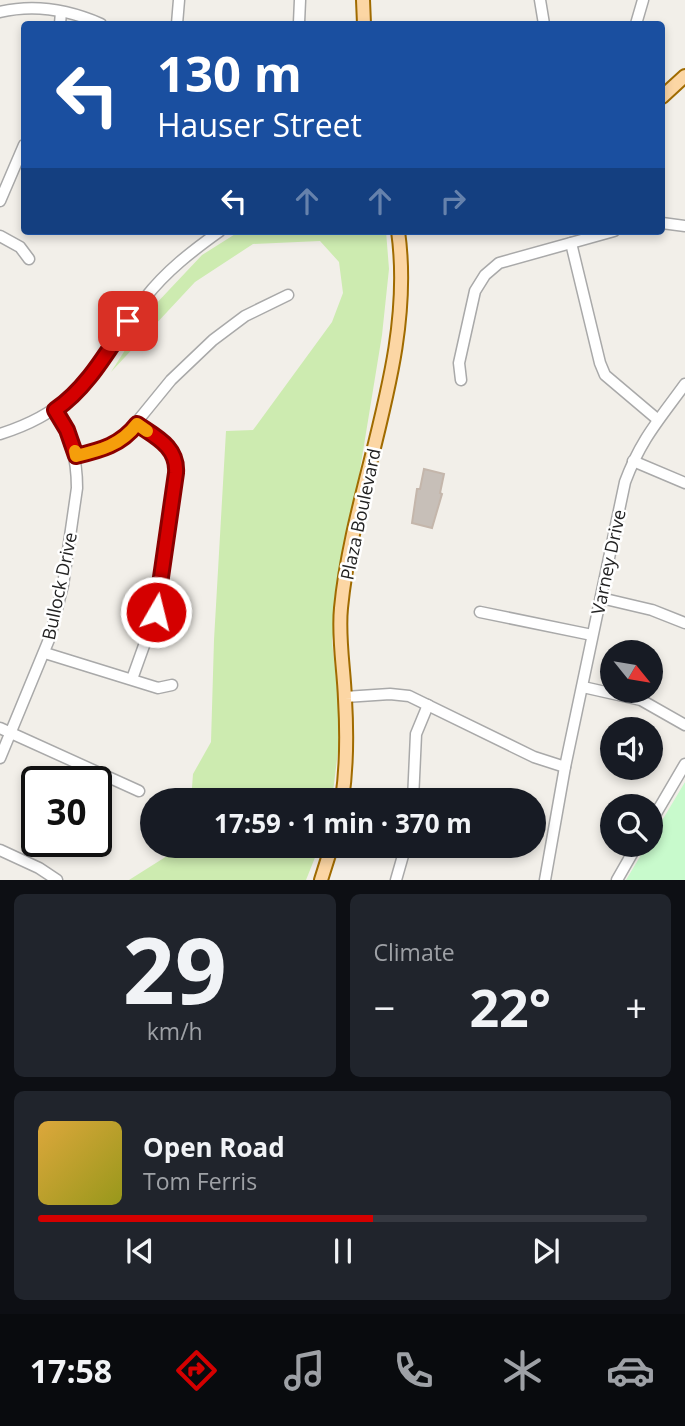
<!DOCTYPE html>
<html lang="en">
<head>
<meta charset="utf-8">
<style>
  :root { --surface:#171b24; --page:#20242c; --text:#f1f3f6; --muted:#9ea1a6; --line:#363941; --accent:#d40000 }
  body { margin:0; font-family:"Open Sans",sans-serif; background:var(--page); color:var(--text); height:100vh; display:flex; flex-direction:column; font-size:26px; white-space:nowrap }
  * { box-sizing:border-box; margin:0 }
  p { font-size:23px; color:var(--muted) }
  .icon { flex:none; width:38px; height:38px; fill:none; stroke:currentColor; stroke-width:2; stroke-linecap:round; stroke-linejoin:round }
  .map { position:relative; height:880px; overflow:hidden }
  .drawer { display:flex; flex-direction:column; gap:14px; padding:14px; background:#0d0f14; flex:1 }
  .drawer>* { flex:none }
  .top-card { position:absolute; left:21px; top:21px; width:644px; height:214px; border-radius:7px; box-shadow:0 4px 10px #0003; background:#1a4fa0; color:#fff; overflow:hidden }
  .needle { width:46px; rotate:120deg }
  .fabs { position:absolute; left:600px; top:640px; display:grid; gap:14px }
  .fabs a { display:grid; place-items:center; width:63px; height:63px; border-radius:50%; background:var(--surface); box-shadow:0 4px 10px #0003; font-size:35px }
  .speed { position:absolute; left:21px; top:766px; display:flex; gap:14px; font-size:35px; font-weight:700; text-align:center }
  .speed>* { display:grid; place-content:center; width:91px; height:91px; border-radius:50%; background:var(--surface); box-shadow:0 4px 10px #0003; line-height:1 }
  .speed .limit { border:4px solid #111; border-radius:10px; background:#fff; color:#111 }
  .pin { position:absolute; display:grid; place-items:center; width:60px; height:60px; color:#fff; margin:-30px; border-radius:14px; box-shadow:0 4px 10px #0006 }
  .me { position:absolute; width:77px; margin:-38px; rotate:8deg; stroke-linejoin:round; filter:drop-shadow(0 0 5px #0008) }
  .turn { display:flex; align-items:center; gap:24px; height:147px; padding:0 21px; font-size:32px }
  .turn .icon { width:91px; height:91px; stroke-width:2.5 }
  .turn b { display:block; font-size:49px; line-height:60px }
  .lanes { display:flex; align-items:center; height:66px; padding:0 21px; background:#0003; justify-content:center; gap:35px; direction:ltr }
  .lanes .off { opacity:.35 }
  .big { font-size:52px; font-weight:700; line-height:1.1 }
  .drawer .widget { flex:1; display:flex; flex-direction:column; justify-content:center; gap:10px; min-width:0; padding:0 24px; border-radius:10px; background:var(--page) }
  .drawer .dial { align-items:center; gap:0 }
  .dial b { font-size:91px; line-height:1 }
  .song { display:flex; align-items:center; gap:21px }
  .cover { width:84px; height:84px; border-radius:10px; background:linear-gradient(135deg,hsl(40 70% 55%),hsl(60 70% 35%)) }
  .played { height:7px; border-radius:4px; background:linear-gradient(90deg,var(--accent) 55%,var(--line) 55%) }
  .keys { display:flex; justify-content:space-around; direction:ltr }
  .heat { display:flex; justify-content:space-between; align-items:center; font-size:38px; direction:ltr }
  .drawer .tiles { flex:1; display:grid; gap:14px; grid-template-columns:1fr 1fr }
  .widget:last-child { grid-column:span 2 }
  .trip { position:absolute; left:140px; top:788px; width:406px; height:70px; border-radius:35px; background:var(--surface); box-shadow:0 4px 10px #0003; font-weight:700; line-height:70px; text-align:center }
  .tabs { display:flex; height:112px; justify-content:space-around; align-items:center; background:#090b0e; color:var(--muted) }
  .tabs .icon { width:49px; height:49px }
  .tabs .active { color:var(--accent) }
  .tabs b { font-size:32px; color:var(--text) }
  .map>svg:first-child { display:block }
  .grass { fill:#cdebb0 }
  .park { fill:#c8facc }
  .building { fill:#c7bfb8; stroke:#c4b6ab; stroke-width:2 }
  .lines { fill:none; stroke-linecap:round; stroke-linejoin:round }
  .minor-casing { stroke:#a9a9a9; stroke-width:13 }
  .major-casing { stroke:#a06b00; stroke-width:16 }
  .minor { stroke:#fff; stroke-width:10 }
  .major { stroke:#fcd6a4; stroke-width:12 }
  .route-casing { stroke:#8a0000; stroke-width:18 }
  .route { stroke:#d40000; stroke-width:12 }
  .slow { stroke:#f59e0b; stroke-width:12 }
  .labels { text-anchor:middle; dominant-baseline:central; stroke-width:5; stroke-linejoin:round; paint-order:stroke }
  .street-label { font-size:18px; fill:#222; stroke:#fff }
</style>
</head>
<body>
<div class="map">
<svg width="685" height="880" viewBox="0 0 685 880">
  <rect width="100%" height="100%" fill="#f2efe9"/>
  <!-- grass -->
  <g class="grass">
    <path d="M240,231h146l3,38 -7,66 -50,306 9,86 -9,73h-141l2,-26 18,-32 3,-102 12,-209 27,-1 79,-108 11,-29 -4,-31 -19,-21 -67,3 -58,38 -84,90 41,-64 50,-53z"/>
    <path d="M178,845h142l-14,35h-177l38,-24z"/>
  </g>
  <!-- park -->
  <path class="park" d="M685,782v98h-59l21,-35h4v-6z"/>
  <!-- building -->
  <path class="building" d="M424,469l20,5 -4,19 2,1 -10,34 -20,-5 5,-34h3z"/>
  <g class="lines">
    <!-- minor casing -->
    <g class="minor-casing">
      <g id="minor">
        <path d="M540,0l4,24"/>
        <path d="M0,12c34,-8 69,-2 101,12"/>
        <path d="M299,23l1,-23"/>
        <path d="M60,24l1,-12"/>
        <path d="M177,24l2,-24"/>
        <path d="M636,24l7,-24"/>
        <path d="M0,201l24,-56"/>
        <path d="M662,223l23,3"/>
        <path d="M0,236l20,11 9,12"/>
        <path d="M571,243l29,120 5,12 52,44"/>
        <path d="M461,380l-2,-17 16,-72 10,-16 14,-12 115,-32"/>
        <path d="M0,434c86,-27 94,-72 145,-136 21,-27 47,-47 75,-67"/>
        <path d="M76,456l22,-5 24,-11 49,-60 42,-40 32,-24 43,-21"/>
        <path d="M633,461l52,22"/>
        <path d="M601,598l51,12 33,13"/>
        <path d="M480,612l112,23"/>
        <path d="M45,653l113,35 14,-3"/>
        <path d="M132,679l24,-67 21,-148 -6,-16 -34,-24"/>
        <path d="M583,687l58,13 44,25"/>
        <path d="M345,697l45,-3 19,2 125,61 31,10"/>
        <path d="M0,728l139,63"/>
        <path d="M0,758l50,-121 13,-52 14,-97c0,-31 -7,-53 -22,-78"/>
        <path d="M413,800l3,-66 12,-29"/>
        <path d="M651,822l34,-58"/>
        <path d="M0,850l39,18 18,12"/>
        <path d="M396,880l10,-35"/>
        <path d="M545,880l20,-113 60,-285c16,-43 34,-62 60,-98"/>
        <path d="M617,880l20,-35"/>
      </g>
    </g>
    <!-- major casing -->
    <g class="major-casing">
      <g id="major">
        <path d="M363,0l1,24"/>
        <path d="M662,97l23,-21"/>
        <path d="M342,800c5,-34 5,-67 3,-101 -1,-30 -7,-61 -4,-91 12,-125 75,-250 57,-377"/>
        <path d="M321,880l11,-35"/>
      </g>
    </g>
    <!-- minor -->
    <use href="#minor" class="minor"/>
    <!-- major -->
    <use href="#major" class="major"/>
  </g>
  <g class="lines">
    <!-- route casing -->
    <g class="route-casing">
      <path id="route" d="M128,321c-21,31 -41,67 -73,89l12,20 9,26c25,-6 45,-11 61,-32 19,13 41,23 39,49l-20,139"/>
    </g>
    <!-- route -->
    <use href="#route" class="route"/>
    <!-- slow -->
    <path class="slow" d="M75,451l1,5c25,-6 45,-11 61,-32l10,7"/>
  </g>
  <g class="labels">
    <!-- street labels -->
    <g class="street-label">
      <text transform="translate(360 514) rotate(-78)">Plaza Boulevard</text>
      <text transform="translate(608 562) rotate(-78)">Varney Drive</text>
      <text transform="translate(59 586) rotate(-78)">Bullock Drive</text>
    </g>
  </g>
</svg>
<div class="fabs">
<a><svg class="needle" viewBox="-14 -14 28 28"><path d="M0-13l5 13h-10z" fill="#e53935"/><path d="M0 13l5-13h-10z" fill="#9ea1a6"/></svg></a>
<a><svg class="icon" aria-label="sound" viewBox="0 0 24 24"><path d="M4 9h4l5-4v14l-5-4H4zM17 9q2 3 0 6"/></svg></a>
<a><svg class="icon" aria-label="search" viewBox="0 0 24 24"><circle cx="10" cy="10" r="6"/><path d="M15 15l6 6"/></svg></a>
</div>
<div class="speed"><div class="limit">30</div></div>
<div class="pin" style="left:128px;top:321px;background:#d93025"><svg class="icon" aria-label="arrive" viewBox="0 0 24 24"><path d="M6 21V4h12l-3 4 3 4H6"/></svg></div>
<svg class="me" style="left:156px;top:612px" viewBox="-20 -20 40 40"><circle r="17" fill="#d40000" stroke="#fff" stroke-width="3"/><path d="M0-11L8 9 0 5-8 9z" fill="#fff"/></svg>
<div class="trip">17:59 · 1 min · 370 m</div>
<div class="top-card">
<div class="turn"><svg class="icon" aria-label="left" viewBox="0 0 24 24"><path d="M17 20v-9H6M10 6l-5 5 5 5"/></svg><div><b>130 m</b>Hauser Street</div></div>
<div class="lanes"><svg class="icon" aria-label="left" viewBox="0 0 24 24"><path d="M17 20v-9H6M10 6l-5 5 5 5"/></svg><svg class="icon off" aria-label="ahead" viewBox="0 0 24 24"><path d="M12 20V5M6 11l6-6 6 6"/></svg><svg class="icon off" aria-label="ahead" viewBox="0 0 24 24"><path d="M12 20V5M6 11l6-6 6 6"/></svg><svg class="icon off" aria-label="right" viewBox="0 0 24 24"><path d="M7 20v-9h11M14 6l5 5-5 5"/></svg></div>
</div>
</div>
<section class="drawer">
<div class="tiles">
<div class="widget dial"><b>29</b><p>km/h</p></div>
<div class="widget"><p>Climate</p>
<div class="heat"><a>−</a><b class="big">22°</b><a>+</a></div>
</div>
<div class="widget">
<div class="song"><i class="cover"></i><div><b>Open Road</b><p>Tom Ferris</p></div></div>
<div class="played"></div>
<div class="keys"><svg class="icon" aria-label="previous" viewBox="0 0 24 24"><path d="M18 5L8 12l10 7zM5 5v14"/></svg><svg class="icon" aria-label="pause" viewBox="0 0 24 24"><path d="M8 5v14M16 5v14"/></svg><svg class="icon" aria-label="next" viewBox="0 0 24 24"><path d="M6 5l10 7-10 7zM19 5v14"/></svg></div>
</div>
</div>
</section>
<nav class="tabs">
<b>17:58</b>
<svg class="icon active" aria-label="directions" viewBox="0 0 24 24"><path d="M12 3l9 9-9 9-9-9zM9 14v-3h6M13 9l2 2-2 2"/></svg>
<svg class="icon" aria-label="music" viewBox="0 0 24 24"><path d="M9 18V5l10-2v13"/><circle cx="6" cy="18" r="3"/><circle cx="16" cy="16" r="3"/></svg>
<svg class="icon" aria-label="phone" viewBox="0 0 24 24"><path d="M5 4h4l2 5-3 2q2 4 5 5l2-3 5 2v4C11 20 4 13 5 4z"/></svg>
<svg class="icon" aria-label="climate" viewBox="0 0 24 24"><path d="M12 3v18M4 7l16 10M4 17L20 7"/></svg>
<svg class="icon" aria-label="car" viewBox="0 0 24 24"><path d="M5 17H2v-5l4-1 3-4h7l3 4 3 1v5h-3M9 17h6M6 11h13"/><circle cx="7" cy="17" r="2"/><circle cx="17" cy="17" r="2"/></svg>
</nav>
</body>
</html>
